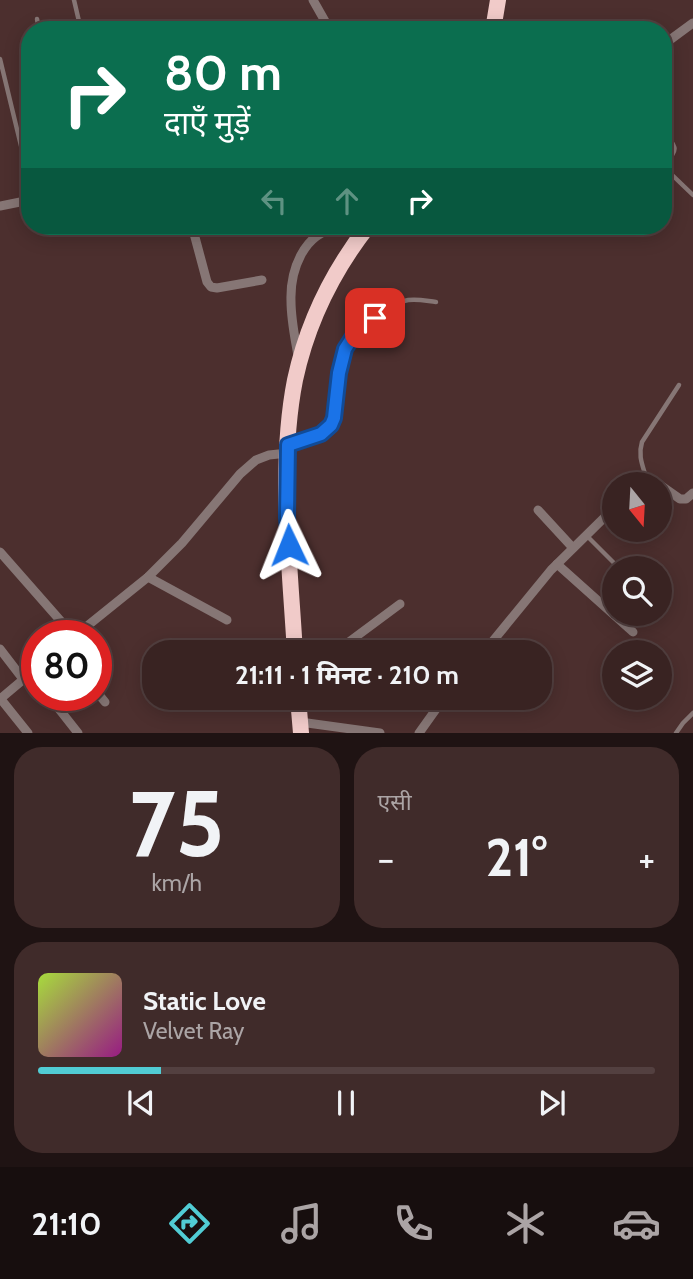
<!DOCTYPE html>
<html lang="hi">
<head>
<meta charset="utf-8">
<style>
  :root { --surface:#392322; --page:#402b2a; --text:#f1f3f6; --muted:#aba4a5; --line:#534040; --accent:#51ccd4 }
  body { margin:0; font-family:Cabin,"Noto Sans Devanagari",sans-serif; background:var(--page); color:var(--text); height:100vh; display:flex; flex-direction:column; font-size:26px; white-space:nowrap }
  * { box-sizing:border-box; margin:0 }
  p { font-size:23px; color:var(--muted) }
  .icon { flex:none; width:38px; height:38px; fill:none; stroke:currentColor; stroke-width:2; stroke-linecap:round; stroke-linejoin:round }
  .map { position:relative; height:733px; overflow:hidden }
  .details { display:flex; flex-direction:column; gap:14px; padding:14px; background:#1f1313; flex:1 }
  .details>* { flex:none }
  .top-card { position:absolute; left:21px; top:21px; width:651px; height:214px; border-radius:28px; box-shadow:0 4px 18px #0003,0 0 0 2px var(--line); background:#0b6e4f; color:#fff; overflow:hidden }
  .needle { width:46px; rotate:162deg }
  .controls { position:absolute; left:602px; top:472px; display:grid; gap:14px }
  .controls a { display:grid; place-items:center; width:70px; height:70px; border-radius:50%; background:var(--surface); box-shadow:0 4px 18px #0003,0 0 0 2px var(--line); font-size:35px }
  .speed { position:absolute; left:21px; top:620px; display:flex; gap:14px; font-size:35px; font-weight:700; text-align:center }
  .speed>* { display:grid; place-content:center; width:91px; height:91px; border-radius:50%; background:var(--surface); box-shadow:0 4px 18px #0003,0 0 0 2px var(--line); line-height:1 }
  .speed .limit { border:10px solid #d22; background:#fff; color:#111 }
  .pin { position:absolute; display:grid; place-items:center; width:60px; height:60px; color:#fff; margin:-30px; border-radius:14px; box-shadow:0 4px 10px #0006 }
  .me { position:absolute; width:77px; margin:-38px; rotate:358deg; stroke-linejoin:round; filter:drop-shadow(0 0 5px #0008) }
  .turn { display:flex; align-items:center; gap:24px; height:147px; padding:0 28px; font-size:32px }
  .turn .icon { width:91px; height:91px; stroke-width:2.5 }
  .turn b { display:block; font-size:49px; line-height:60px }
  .lanes { display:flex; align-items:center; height:66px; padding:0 28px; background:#0003; justify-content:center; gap:35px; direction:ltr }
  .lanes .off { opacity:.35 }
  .big { font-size:52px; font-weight:700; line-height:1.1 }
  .details .tile { flex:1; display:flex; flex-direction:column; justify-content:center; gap:10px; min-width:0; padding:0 24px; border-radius:28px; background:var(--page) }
  .details .dial { align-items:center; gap:0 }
  .dial b { font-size:91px; line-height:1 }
  .song { display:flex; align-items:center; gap:21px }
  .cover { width:84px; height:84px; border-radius:10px; background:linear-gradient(135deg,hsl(80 70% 55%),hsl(310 70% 35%)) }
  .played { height:7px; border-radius:4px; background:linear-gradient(90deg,var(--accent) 20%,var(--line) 20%) }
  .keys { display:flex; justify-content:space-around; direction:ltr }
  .heat { display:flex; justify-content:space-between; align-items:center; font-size:38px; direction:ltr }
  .details .tiles { flex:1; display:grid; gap:14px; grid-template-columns:1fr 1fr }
  .tile:last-child { grid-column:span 2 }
  .trip { position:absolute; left:142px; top:640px; width:410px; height:70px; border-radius:28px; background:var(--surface); box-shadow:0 4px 18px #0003,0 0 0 2px var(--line); font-weight:700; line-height:70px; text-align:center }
  .tab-bar { display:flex; height:112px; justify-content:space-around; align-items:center; background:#170e0e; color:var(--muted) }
  .tab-bar .icon { width:49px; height:49px }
  .tab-bar .selected { color:var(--accent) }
  .tab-bar b { font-size:32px; color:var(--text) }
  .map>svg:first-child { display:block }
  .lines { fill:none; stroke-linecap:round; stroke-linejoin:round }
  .lane { stroke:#867675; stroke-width:4.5 }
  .street { stroke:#867675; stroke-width:9 }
  .highway { stroke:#f1cbc9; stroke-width:16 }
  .route-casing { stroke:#114b97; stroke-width:18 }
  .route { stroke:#1a73e8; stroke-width:12 }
</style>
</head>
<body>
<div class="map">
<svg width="693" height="733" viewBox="0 0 693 733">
  <rect width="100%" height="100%" fill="#4c2f2e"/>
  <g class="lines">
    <!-- lane -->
    <g class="lane">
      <path d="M74,0l7,30"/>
      <path d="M37,19l2,11"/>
      <path d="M0,59l30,124"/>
      <path d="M663,133c25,23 1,17 6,39l24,23"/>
      <path d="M291,445c16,-6 35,-10 44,-27 2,-21 1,-51 10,-70 8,-15 43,-43 59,-47 10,-3 22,0 32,1"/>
      <path d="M646,477c-4,-13 -8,-22 -4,-35l37,-57"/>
      <path d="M586,535l32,32"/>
      <path d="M197,653h1"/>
      <path d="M676,733l7,-10 10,-10"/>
    </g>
    <!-- street -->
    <g class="street">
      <path d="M313,0l17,30"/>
      <path d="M663,45l30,-22"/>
      <path d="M0,206l30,-6"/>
      <path d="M192,226l15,56 4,5 6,1 45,-8"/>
      <path d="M298,356c-3,-18 -7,-36 -7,-55 -1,-30 12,-68 46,-73 9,-2 18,0 27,2"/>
      <path d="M637,485l9,-7 13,7"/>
      <path d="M660,485l20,14h6l7,-6"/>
      <path d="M538,510l35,38"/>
      <path d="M0,552l73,83"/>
      <path d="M557,564l76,68"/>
      <path d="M148,577l79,43"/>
      <path d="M76,635l72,-58 34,-34 58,-69 16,-14 13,-5 19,-2"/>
      <path d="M0,649l23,30"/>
      <path d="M334,653l66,-49"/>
      <path d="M483,653l68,-83 63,-62"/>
      <path d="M96,691l9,11"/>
      <path d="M48,695l30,38"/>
      <path d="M0,698l28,35"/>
      <path d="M0,699l37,-31"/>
      <path d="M300,722l80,11"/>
      <path d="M419,733l25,-35"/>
    </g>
    <!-- highway -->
    <g class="highway">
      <path d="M493,30l5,-30"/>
      <path d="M295,653c-5,-88 -17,-187 0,-273 12,-56 38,-109 73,-154"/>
      <path d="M298,698l3,35"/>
    </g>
  </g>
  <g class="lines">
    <!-- route casing -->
    <g class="route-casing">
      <path id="route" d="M289,545l-2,-28 1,-72 33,-11 10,-9 3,-7 5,-45 6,-24 9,-14 21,-17"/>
    </g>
    <!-- route -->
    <use href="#route" class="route"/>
  </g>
</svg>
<div class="controls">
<a><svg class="needle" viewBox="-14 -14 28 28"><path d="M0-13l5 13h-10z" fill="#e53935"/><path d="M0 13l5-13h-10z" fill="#aba4a5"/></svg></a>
<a><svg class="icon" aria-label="search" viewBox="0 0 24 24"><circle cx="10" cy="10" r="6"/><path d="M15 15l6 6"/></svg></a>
<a><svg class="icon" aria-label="layers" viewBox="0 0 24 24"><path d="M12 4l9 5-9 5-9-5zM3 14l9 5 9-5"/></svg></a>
</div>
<div class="speed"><div class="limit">80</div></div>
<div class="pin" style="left:375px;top:318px;background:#d93025"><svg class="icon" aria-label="arrive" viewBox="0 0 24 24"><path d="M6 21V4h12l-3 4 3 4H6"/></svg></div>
<svg class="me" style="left:289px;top:545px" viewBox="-20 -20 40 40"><path d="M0-17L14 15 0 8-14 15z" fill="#1a73e8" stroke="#fff" stroke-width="4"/></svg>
<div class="trip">21:11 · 1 मिनट · 210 m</div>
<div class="top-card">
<div class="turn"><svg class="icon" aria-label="right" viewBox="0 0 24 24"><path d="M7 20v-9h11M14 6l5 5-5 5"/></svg><div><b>80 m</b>दाएँ मुड़ें</div></div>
<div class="lanes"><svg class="icon off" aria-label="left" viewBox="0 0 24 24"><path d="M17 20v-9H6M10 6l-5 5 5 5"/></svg><svg class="icon off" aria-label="ahead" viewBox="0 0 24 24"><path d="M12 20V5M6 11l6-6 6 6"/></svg><svg class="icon" aria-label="right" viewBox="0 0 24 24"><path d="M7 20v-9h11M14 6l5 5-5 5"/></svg></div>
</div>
</div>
<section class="details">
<div class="tiles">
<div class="tile dial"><b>75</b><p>km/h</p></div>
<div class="tile"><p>एसी</p>
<div class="heat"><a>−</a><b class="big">21°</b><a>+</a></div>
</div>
<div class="tile">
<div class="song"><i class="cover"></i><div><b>Static Love</b><p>Velvet Ray</p></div></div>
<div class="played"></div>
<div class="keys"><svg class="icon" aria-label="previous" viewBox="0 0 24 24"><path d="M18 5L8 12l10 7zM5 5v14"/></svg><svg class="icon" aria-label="pause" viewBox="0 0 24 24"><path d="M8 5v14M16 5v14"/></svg><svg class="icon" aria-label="next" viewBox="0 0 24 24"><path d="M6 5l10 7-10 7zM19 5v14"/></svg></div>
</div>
</div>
</section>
<nav class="tab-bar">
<b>21:10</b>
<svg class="icon selected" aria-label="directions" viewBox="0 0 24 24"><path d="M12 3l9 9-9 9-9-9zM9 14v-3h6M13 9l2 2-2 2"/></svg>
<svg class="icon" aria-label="music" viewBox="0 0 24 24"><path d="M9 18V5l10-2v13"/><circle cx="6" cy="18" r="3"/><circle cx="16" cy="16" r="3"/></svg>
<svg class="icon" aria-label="phone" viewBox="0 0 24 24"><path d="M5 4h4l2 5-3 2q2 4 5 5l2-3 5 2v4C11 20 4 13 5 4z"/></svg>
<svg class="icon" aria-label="climate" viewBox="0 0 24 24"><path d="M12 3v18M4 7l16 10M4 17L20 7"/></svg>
<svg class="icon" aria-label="car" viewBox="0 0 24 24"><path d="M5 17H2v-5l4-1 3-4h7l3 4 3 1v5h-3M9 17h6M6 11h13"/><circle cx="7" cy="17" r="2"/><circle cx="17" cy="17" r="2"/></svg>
</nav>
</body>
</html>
